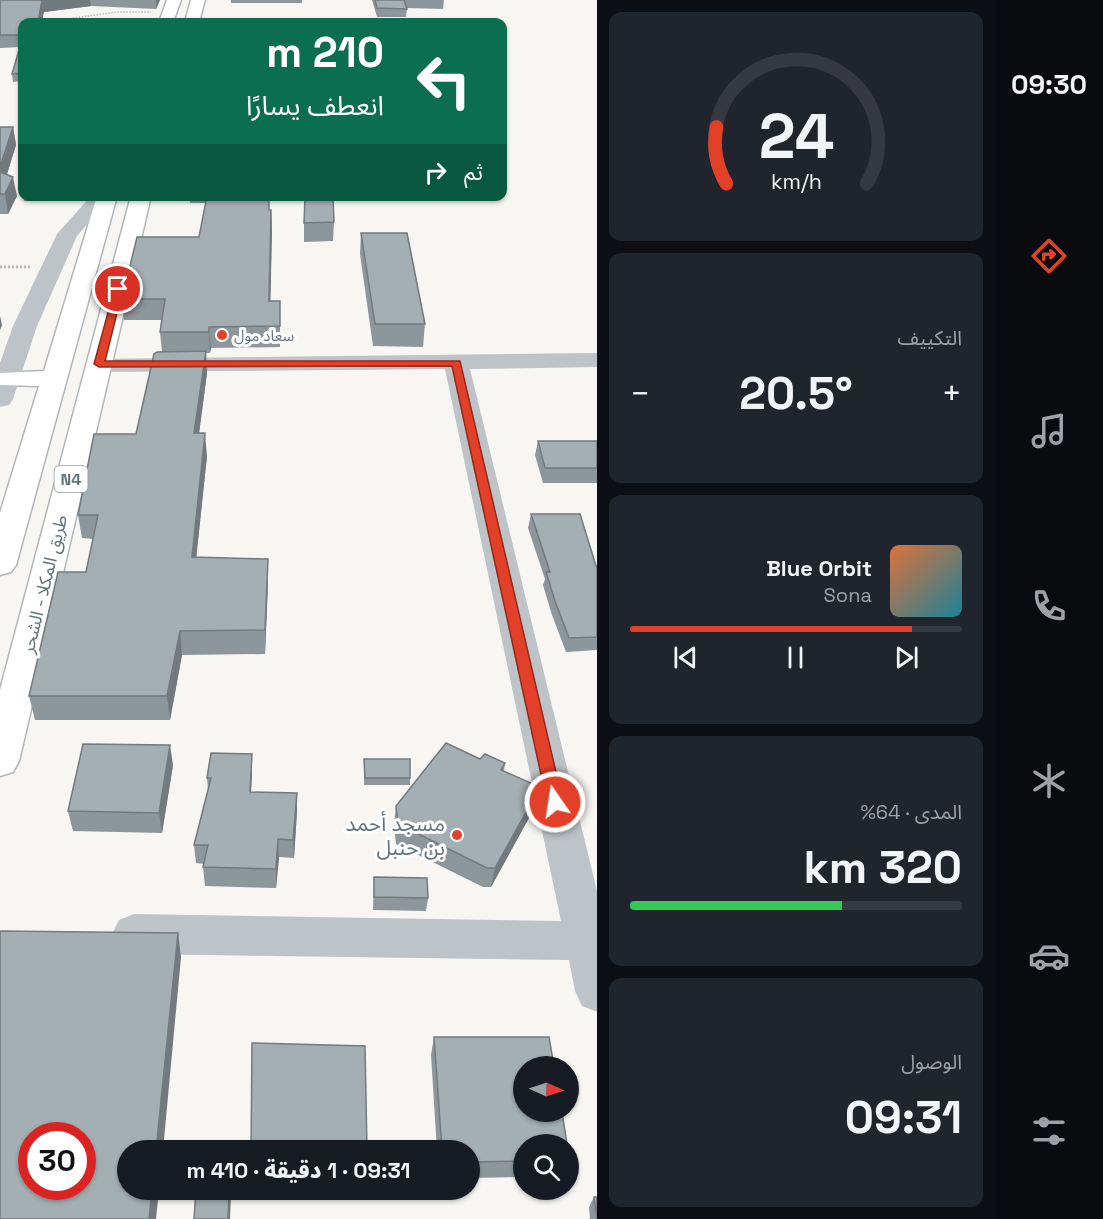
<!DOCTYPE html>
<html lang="ar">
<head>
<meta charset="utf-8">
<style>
  :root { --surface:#171b24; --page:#20242c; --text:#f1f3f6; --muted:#9ea1a6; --line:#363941; --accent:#e24028 }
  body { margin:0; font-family:"Space Grotesk","Noto Sans Arabic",sans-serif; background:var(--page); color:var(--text); direction:rtl; height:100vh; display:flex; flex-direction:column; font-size:22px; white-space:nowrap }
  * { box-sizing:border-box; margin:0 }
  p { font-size:20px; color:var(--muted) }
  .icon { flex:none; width:33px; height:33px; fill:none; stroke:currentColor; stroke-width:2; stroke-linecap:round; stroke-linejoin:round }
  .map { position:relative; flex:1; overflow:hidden; direction:ltr }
  .sheet { display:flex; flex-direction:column; gap:12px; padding:12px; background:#0d0f14; width:398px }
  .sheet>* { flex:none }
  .hud { position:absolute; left:18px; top:18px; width:489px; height:183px; border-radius:12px; box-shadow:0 2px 4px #0004; direction:rtl; background:#0b6e4f; color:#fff; overflow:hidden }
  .needle { width:39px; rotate:93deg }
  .controls { position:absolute; left:513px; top:1056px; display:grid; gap:12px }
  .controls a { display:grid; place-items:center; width:66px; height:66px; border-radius:50%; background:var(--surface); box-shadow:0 2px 4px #0004; font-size:30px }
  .speed { position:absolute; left:18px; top:1122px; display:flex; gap:12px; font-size:30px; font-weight:700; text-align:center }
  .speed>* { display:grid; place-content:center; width:78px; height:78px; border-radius:50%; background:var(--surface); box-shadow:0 2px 4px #0004; line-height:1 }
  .speed .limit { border:9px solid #d22; background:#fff; color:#111 }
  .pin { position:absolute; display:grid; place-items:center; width:51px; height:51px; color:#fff; margin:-26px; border:3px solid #fff; border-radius:50%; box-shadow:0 2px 6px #0007 }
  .me { position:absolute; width:66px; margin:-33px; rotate:347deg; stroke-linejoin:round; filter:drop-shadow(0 0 4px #0008) }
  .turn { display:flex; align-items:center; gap:21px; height:126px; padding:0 24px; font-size:27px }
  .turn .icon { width:78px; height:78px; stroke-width:2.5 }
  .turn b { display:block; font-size:42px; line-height:51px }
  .then { display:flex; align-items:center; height:57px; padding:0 24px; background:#0003; gap:12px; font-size:22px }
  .big { font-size:45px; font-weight:800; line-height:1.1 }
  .sheet .tile { flex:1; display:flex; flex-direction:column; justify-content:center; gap:9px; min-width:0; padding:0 21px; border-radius:12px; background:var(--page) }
  .sheet .dial { align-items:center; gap:0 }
  .dial svg { height:156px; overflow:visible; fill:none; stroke:var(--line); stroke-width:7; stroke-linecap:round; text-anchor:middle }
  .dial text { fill:var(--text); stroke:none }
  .song { display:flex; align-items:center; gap:18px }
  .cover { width:72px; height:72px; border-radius:9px; background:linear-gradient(135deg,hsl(20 70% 55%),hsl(190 70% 35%)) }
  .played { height:6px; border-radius:3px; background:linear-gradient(90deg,var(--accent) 85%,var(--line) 85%) }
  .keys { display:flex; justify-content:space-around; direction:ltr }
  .heat { display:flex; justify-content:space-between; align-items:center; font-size:33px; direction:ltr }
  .charge { height:9px; border-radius:4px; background:linear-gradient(90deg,#34c759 64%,var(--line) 0) }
  .trip { position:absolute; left:117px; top:1140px; width:363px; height:60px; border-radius:30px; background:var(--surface); box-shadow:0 2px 4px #0004; font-weight:800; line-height:60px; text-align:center; direction:rtl }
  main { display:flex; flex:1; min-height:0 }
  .menu { display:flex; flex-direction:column; width:108px; justify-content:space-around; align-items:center; background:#090b0e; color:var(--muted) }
  .menu .icon { width:42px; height:42px }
  .menu .on { color:var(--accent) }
  .menu b { font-size:27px; color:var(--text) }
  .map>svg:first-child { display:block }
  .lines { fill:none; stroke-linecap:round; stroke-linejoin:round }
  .highway-casing { stroke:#b1b6b9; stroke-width:3 }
  .path-far1 { stroke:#babdbf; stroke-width:1.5; stroke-dasharray:1.5 1.5; stroke-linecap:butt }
  .path { stroke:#babdbf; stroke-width:3; stroke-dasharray:2 2; stroke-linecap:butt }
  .minor { fill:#bdc3c6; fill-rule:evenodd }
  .highway { fill:#fff; fill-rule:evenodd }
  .wall { fill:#8d969a }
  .shaded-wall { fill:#737a7d }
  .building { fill:#a4afb3; stroke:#737a7d; stroke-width:1.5; fill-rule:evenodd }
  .route { fill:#e24028; stroke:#932a1a; stroke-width:1.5 }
  .poi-dot { fill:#e24028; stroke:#fff; stroke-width:2 }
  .labels { text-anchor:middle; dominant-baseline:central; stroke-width:6; stroke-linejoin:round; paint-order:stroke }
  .far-poi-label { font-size:15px; fill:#62757e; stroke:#fff; text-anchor:start }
  .shield { fill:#fff; stroke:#919ea5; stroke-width:1.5 }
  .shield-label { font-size:16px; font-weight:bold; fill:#62757e }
  .street-label { font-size:18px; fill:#62757e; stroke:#fff }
  .near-poi-label { font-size:21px; fill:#62757e; stroke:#fff; text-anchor:end }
</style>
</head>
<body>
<main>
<nav class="menu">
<b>09:30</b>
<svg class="icon on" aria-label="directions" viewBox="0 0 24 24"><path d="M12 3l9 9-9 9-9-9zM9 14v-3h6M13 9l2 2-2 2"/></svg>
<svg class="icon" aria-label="music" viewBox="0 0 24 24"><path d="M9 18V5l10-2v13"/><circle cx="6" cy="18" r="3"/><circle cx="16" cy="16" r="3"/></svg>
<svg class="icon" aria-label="phone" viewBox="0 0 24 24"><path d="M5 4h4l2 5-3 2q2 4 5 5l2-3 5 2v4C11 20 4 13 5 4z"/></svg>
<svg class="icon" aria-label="climate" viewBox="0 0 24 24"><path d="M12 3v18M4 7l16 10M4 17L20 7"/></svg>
<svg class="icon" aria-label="car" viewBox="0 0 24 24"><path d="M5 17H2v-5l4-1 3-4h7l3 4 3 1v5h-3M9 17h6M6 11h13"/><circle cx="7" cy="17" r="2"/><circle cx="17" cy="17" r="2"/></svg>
<svg class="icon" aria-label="filters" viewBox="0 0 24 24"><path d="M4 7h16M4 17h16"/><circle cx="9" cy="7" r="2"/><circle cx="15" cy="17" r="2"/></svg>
</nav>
<section class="sheet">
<div class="tile dial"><svg viewBox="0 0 100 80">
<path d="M14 69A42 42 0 1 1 86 69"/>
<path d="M14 69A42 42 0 0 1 9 40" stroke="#e24028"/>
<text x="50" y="56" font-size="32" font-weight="700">24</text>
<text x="50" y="72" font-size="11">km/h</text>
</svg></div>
<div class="tile"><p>التكييف</p>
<div class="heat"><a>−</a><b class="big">20.5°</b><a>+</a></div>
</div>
<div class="tile">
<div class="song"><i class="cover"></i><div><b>Blue Orbit</b><p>Sona</p></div></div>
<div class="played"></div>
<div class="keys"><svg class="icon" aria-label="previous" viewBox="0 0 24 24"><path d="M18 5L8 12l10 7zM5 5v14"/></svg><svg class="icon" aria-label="pause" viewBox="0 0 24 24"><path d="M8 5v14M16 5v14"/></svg><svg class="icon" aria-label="next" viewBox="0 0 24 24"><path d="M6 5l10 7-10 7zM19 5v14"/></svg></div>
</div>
<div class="tile"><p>المدى · 64%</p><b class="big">320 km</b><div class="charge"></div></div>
<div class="tile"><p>الوصول</p><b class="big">09:31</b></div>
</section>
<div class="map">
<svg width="598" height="1219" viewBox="0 0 598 1219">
  <rect width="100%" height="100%" fill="#f7f6f3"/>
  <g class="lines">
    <!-- highway casing -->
    <g class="highway-casing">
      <g id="highway">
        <path d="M167,0h14l-8,22h-14z"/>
        <path d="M191,0h14l-6,22h-14z"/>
        <path d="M97,196h20l-101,369 -5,7 -11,3v-62l39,-127 -39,-1v-12l44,-2z"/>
        <path d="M131,196h20l-132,565 -6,11 -13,4v-86z"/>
      </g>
    </g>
    <!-- path-far1 -->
    <path class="path-far1" d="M46,22l71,-10h34"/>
    <!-- path -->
    <path class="path" d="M0,267h30"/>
    <!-- minor -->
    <g class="minor">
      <path d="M91,196h20l-34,40 -40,90 -24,73 -4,6 -9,2v-44l13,-37 44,-92z"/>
      <path d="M598,353v14l-128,2 128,526v117l-16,-6 -7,-15 -6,-31 -435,-6 -15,-6 -7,-14 7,-14 15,-6 427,7 -116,-552 -346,3 -9,-3 -4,-5 4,-5z"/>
    </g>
    <!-- highway -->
    <use href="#highway" class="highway"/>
  </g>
  <!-- wall -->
  <g class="wall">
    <path d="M0,0h160l-4,9 -65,-3 -47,6 -22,10v59l-9,1 -1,-8 8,-27 -20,1z"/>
    <rect x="231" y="0" width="71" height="3"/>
    <path d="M372,0h72l-1,9 -36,-1 -1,9h-29z"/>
    <path d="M0,127h13l3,18 -9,29 10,22 -9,18h-8z"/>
    <path d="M23,196h56l-2,5h-53z"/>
    <path d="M189,196h80v14h2l1,20 -2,71h10v46l-69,1 -1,5h-4l1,20 -8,60 8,23 -11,101 72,25 -3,72 -83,1 -12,65h-135l-6,-24 57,-124 7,-33 -11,-1 -4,-23 58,-81 26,-82 -2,-20 2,-12h-38l-2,-21 77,-62 7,-34h-16z"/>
    <path d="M334,222l-1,19 -29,1v-19z"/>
    <path d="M361,233l64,91 -2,23 -50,-1 -13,-92z"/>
    <path d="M538,441h59v42h-54l-8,-28z"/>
    <path d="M531,514l66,55v81l-31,2 -14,-37 -9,-30 2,-6 -17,-51z"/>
    <path d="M364,759l46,19v7h-46z"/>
    <path d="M480,759l25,4 -1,8 36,16 -5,20 -44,80h-8l-87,-43 -2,-19 2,-19z"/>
    <path d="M173,765l-11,68 -89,-2 -5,-20z"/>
    <path d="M252,773l-1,19 46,19 -3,47 -15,-1 -3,31 -71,-2 -2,-19 1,-3 -8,-1 -2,-18 14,-55 -1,-12z"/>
    <path d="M374,877l54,21 -2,13 -53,-1z"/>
    <path d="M434,1037l90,107v33l-54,1v-28h-33l-6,-95z"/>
    <path d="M594,1197l3,22h-7l-1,-12z"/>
  </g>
  <!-- shaded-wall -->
  <g class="shaded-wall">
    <path d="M42,0h48l1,6 -47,6 -2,10h-4z"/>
    <path d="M156,0h4l-4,9z"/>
    <path d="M13,127l3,18 -14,45 -2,-11v-12z"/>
    <path d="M13,177l4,19 -9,18 -3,-20z"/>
    <path d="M271,210l1,20 -2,92 -1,-21z"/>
    <path d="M0,316l2,9 -2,5z"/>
    <path d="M209,327l2,21 -1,5 -1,-21z"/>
    <path d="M206,351l1,22 -11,83 -2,-23z"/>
    <path d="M205,433l2,23 -13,124 -2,-23z"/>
    <path d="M268,559v23l-3,72v-24z"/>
    <path d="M180,631l2,24 -12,65 -3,-24z"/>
    <path d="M170,745l3,20 -11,68 -3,-20z"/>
    <path d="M252,754v19l-2,38v-19z"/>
    <path d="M540,787l-5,20 -44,80 4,-19z"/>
    <path d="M297,793v18l-3,47 -1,-18z"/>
    <path d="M278,839l1,18 -3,31v-19z"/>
    <path d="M178,933l3,24 -18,193h-7z"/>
    <path d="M152,1190h7l-3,29h-7z"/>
    <path d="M229,1190h1l1,4 -1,25h-2z"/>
  </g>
  <!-- building -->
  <g class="building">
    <path d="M0,0h46h-4l-4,22h-16v13h-22z"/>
    <path d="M375,0h29l3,9 -30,-1z"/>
    <path d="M21,43h1v30l-10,1z"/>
    <path d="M0,127h13l-13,40z"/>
    <path d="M0,172l13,5 -8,17h-5z"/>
    <path d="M207,196h62v14h2l-2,91h11v25l-71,1v5h-49l5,-33h-43l15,-62h62z"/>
    <path d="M305,196h28l1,26 -30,1z"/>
    <path d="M361,233h46l18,91h-50z"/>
    <path d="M206,351l-12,82h11l-13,124 76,2 -3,71 -85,1 -13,65h-138l29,-124h28l12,-57h-20l16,-81h42l18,-80 3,-2z"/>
    <path d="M538,441h59v27h-52z"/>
    <path d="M531,514h49l17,55v68l-28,1 -14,-37 -9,-29h4z"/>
    <path d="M446,743l34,16 5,-5 20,9 -4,7 39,17 -45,81h-8l-89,-44 -2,-18z"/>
    <path d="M83,744l87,1 -11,68 -91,-2z"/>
    <path d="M211,753l41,1 -2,38 47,1 -4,47 -15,-1 -2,30 -73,-2 5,-22h-14l17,-67h-4z"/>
    <path d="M364,759h46v19h-45z"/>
    <path d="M374,877l53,1 1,20 -54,-1z"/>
    <path d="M0,931l178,2 -22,217h-28v40h24l-3,29h-149zM32,1136h50v50h-50z"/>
    <path d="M434,1037h115l5,29h-30v46h38l5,32h-43v17l-54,1v-12h-28z"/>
    <path d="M252,1043l113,3 2,104h-116z"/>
    <path d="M196,1190h33l-1,29h-34z"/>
    <path d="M594,1197h3v22z"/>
  </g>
  <!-- route -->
  <path class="route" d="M115,287l8,2 -18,72h355l103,441 -2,5h-12l-2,-5 -95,-436 -353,1 -5,-3z"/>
  <!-- markers -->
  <g class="poi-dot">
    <circle cx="222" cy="335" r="6"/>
    <circle cx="457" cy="835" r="6"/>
  </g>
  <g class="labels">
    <!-- far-poi labels -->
    <g class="far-poi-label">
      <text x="234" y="335">سعاد مول</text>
    </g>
    <!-- shield labels -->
    <rect class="shield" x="54.5" y="466" width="33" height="26" rx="4.5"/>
    <g class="shield-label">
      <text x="71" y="479">N4</text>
    </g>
    <!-- street labels -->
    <g class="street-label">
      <text transform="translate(44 584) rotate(-76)">طريق المكلا - الشحر</text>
    </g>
    <!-- near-poi labels -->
    <g class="near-poi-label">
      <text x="445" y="823">مسجد أحمد<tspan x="445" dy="24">بن حنبل</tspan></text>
    </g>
  </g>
</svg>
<div class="controls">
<a><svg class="needle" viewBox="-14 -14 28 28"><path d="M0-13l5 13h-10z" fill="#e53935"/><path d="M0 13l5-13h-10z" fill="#9ea1a6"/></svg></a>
<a><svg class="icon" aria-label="search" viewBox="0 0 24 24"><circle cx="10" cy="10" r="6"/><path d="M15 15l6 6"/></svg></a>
</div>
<div class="speed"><div class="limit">30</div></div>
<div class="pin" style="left:118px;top:289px;background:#d93025"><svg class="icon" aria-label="arrive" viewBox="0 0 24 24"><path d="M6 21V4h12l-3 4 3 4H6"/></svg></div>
<svg class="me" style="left:555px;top:802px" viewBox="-20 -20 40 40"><circle r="17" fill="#e24028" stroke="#fff" stroke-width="3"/><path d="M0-11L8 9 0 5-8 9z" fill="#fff"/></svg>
<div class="trip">09:31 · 1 دقيقة · 410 m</div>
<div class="hud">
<div class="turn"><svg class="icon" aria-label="left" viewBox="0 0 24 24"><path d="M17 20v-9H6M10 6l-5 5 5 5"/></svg><div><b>210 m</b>انعطف يسارًا</div></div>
<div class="then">ثم<svg class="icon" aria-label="right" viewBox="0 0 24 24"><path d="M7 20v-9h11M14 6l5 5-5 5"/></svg></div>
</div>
</div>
</main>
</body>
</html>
